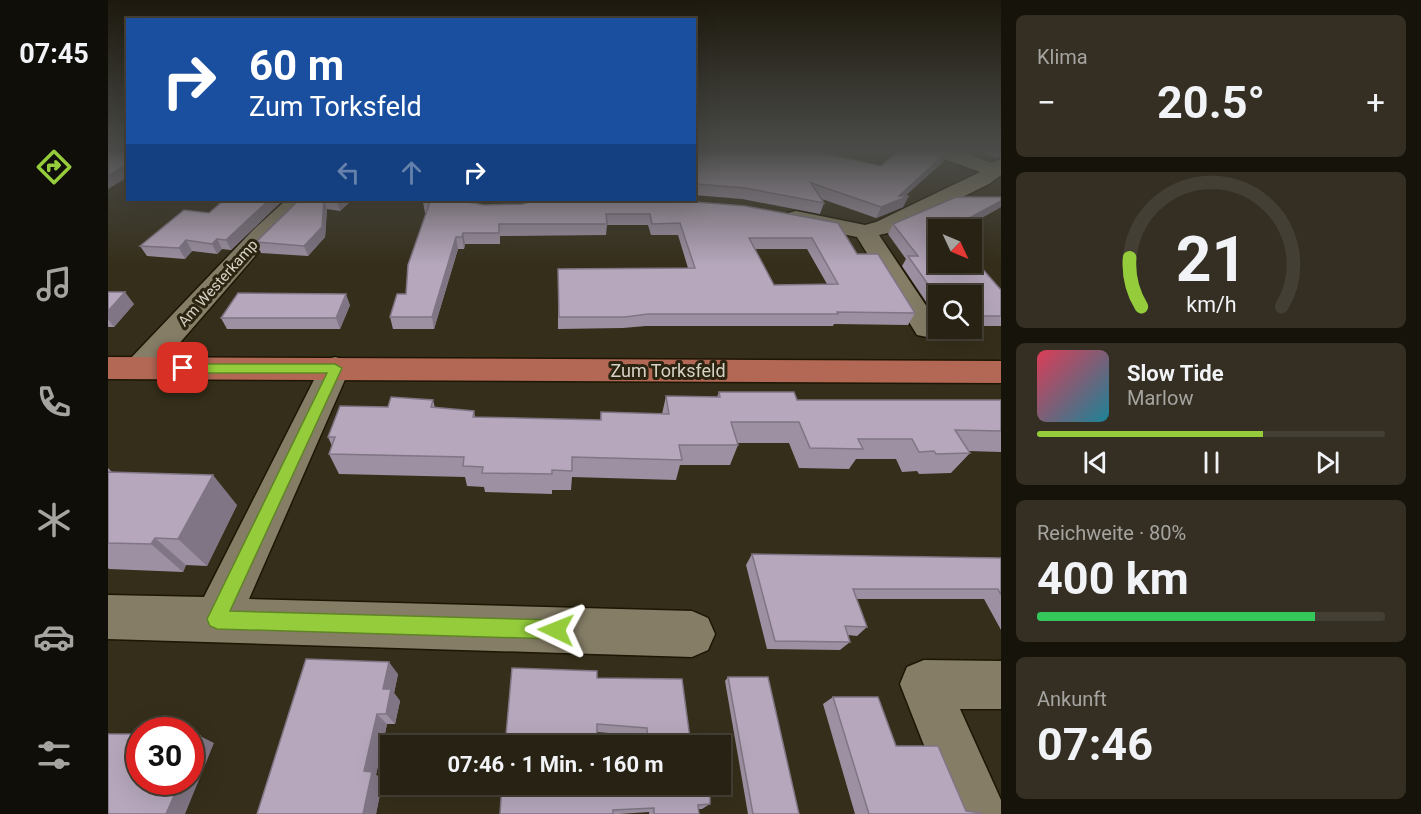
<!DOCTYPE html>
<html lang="de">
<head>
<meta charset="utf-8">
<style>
  :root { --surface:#282214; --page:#342f22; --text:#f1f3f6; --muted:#a5a4a0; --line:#443f34; --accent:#94cc3b }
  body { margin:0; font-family:Roboto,sans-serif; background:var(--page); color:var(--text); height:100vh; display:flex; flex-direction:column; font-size:22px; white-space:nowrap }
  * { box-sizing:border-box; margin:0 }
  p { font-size:20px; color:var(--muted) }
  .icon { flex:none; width:33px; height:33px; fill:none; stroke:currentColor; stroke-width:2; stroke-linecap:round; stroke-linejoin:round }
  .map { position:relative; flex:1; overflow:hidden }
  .details { display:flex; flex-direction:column; gap:15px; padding:15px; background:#16130b; width:420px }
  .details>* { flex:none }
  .hud { position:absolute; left:18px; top:18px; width:570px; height:183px; border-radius:0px; box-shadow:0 6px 24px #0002,0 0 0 2px var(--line); background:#1a4fa0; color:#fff; overflow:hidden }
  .needle { width:39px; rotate:134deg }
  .tools { position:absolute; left:820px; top:219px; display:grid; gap:12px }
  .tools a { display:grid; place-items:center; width:54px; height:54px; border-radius:0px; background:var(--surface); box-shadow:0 6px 24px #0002,0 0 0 2px var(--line); font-size:30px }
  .speed { position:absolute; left:18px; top:717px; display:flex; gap:12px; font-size:30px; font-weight:700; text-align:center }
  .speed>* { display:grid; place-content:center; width:78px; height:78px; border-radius:50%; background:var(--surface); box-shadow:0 6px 24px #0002,0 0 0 2px var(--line); line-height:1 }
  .speed .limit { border:9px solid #d22; background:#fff; color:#111 }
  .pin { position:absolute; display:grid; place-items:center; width:51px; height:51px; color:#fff; margin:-26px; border-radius:12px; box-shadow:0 3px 9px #0006 }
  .me { position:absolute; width:66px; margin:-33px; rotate:272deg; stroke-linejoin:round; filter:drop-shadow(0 0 4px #0008) }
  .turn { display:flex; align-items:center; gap:21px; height:126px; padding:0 24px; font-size:27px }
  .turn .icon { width:78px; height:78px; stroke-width:2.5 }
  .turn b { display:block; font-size:42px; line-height:51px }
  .lanes { display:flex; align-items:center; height:57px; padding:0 24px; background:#0003; justify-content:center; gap:30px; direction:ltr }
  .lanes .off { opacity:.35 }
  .big { font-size:45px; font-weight:700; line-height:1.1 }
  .details .card { flex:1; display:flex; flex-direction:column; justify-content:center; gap:9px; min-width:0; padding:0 21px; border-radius:9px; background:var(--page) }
  .details .dial { align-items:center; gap:0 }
  .dial svg { height:156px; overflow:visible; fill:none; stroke:var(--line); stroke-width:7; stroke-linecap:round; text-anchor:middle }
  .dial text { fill:var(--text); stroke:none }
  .song { display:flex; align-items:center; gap:18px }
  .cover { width:72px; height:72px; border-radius:9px; background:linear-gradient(135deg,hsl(350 70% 55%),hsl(190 70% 35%)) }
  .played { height:6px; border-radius:3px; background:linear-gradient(90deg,var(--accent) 65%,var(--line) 65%) }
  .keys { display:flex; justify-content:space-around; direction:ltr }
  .heat { display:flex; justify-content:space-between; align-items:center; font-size:33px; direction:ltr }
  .charge { height:9px; border-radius:4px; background:linear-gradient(90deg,#34c759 80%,var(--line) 0) }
  .trip { position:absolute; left:272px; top:735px; width:351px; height:60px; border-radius:0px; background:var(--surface); box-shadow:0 6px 24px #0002,0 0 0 2px var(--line); font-weight:700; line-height:60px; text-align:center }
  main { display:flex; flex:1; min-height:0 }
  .tabs { display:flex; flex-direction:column; width:108px; justify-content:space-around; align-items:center; background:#100e08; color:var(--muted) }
  .tabs .icon { width:42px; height:42px }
  .tabs .current { color:var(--accent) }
  .tabs b { font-size:27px; color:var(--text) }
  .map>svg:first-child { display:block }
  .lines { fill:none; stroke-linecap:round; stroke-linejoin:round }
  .minor-casing { stroke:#1d1604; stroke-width:3 }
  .major-casing { stroke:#1d1604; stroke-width:3 }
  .minor { fill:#857d66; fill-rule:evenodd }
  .major { fill:#b36855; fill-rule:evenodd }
  .wall { fill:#9d90a2; fill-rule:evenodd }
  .shaded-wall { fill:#7f7584 }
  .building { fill:#b6a7bc; stroke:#7f7584; stroke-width:1.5; fill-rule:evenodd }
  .route { fill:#94cc3b; stroke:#608526; stroke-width:1.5 }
  .labels { text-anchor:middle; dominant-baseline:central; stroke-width:6; stroke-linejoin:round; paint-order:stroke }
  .far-street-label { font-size:15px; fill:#d7d2c6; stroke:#2b2410 }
  .street-label { font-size:18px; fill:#d7d2c6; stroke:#2b2410 }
</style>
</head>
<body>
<main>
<nav class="tabs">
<b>07:45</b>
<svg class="icon current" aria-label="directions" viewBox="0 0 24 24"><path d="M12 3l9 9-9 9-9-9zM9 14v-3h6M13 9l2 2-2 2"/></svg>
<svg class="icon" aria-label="music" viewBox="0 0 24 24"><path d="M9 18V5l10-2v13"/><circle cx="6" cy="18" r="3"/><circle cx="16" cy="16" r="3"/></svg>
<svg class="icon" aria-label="phone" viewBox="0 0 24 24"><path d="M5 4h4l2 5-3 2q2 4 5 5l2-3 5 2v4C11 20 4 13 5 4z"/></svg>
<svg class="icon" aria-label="climate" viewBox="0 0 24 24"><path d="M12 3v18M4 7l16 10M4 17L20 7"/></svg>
<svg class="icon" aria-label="car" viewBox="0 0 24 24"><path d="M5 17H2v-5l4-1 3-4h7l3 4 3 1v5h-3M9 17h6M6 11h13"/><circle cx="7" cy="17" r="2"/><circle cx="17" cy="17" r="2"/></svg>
<svg class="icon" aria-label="filters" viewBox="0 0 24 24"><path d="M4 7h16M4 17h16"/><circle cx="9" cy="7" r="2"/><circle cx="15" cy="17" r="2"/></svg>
</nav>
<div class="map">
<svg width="893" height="814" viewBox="0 0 893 814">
  <rect width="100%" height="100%" fill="#352e1a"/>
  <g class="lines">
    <!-- minor casing -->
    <g class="minor-casing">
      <g id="minor">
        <path d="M823,151h29l32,12 9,-4v16l-12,9 -97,48 -13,3 62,93 -4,7 -10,2 -10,-2 -60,-98 -69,-14 -3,-5 3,-5 8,-2 69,14 11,-3 104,-50 -47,-17z"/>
        <path d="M178,200h23l-40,40 -118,136 -11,3 -11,-3 -4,-8 4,-8 124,-130z"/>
        <path d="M227,357l11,3 4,8 -101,231 443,12 16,7 7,16 -7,16 -16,7 -584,-18v-44l96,2 116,-229 4,-8z"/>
        <path d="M816,660l77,1v48h-41l41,91v14h-50l-51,-130 7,-17z"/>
      </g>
    </g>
    <!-- major casing -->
    <g class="major-casing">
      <path id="major" d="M0,357l893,4v22l-893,-4z"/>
    </g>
    <!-- minor -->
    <use href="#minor" class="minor"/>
    <!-- major -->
    <use href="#major" class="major"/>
  </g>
  <!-- wall -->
  <g class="wall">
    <path d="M586,151l187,15 63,-5 -39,35 -2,11 -27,11 -54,-19 2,4 -4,11 -78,-15 -48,-4z"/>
    <path d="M872,151h21l-4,7z"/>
    <path d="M116,200h59l-52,50 -9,-1 -5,5 -25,-3 -7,8 -38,-3 -7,-10 69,-33z"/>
    <path d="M191,200h53l-12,11 -13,-2 -2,28 -17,19 -47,-3 -5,-11z"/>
    <path d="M316,200h41l-1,1 20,4 261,1 112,48 58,59 -7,12 -74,-1 -1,2h-187l-23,2 -65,1v-60l130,-1 -10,-33h-27l-3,-10h-41l-1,10 -106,1v8h-35l-1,5h-6l-24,80h-41l-3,-12 16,-23 21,-81h-2l-2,-11zM647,249h52l20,35 -53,1z"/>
    <path d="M893,207l-41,23h-21l62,60v36h-29v-30h-33v25l-37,-55 4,-7 -18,-25 5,-10z"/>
    <path d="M0,292l26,12 -20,23h-6z"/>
    <path d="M242,305l-10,24h-113l-6,-11z"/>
    <path d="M611,392l78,8h204v52l-33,-1 2,2 -19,20 -32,1 -2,-3 -15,1 -6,-13h-40l-7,10 -50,-1 -10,-25h-52l1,2 -8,20h-50l-4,15 -104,-3 -1,13h-19v4l-67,-2 -1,-5 -17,-1 -2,-9 -126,-3 -10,-20 3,-8 -4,-9 60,-30 45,-7 2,8 39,3 1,6 125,3 1,-8 61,2 4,-18 51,1z"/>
    <path d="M0,468l4,4 125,33 -30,61 -21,-1 -3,7 -74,-3 -1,-1z"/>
    <path d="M644,554l249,4v72l-17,-31h-128l11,28 -10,9 -9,-1 2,7 -10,8 -73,-1 -21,-84z"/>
    <path d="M290,674l-4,19 6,8 -5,23h-8l-11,51 7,4 -7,35h-119z"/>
    <path d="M620,677l71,137h-51l-23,-133z"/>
    <path d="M489,678l94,68h-48v-10l-46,-4z"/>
    <path d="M725,697l63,49 70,65 15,3h-126l-32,-110z"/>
    <path d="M588,786l14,18 -8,5h-3v5h-50v-2l-30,2h-119z"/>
  </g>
  <!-- shaded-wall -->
  <g class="shaded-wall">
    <path d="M841,151l-5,10 -42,37 7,-2 -6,11 -27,11 5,-11z"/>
    <path d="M893,151v6l-4,1z"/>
    <path d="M20,164v13l-20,12v-14z"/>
    <path d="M161,200h14l-52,50 -5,-10z"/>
    <path d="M216,200l3,9 -2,28 -17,19 -4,-10z"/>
    <path d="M230,200h14l-12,11 -3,-10z"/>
    <path d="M893,201v6l-41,23h-13z"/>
    <path d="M355,233l2,11 -1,5 -2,-12z"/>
    <path d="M348,237l2,12 -24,80 -2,-12z"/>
    <path d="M109,239l5,10 -5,5 -5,-10z"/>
    <path d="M78,240l6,11 -7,8 -6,-11z"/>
    <path d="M17,292l9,12 -20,23 -6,-8v-8z"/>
    <path d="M238,294l4,11 -10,24 -4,-11z"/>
    <path d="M105,475l24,30 -30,61 -29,-27z"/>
    <path d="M47,538l31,27 -3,7 -32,-28z"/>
    <path d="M281,662l9,12 -4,19 6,8 -5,23 -9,-10 -3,-25z"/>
    <path d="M269,714l10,10 -11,51 7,4 -7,35h-13l1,-43z"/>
    <path d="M92,736l14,7 -29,71h-19l14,-32h10v-24z"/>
  </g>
  <!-- building -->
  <g class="building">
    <path d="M0,151h20v13l-20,11z"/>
    <path d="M586,151h118l69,15 18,-15h49l-49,45h10l-28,11 -70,-24 13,20 -79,-15 -49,-4 -2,2z"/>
    <path d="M848,197h45v4l-54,29h-8v32h33v-5l29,33v26h-29v-20h-33v4l-31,-44h10l-25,-32z"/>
    <path d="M116,200h45l-43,40 -9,-1 -5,5 -26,-4 -7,8 -39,-2 44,-36 25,3z"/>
    <path d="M191,200h25l-2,27 -18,19 -48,-4z"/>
    <path d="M316,200h38l1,1 21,4 39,-1 13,-4h134l75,6 93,17 19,31h21l37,59 -78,-1 1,2h-190l-23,3h-66l-1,-48 137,-1 -15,-45 -28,1 -2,-10h-44l1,10h-108v9h-36l-1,4h-6l-24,80h-42l7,-23h9l2,-29 22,-63h-7zM641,238h63l26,46 -64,1z"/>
    <path d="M0,292h17l-17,19z"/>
    <path d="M130,293l108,1 -10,24h-115z"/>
    <path d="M611,392h75l3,8h204v31l-46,-1 15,23 -34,1 -2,-3 -15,1 -7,-13h-54l5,10 -53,-1 -11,-26h-68l7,23h-59l3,15 -110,-3v14l-20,-1v4l-70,-1 1,-6 -20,-1 1,-9 -135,-3 6,-17h-7l12,-31 48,1 3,-10 42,3 -2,7 43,4 -1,6 128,3v-8l68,2 -3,-18 54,1z"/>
    <path d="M0,472l105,3 -35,64 -23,-1 -4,6 -43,-1z"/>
    <path d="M644,554l249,4v37l-3,-6h-145l14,38 -22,-1 5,16 -75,-1z"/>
    <path d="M198,659l83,3 -6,27h8l-5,25h-9l-13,57 8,1 -9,42h-106z"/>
    <path d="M404,668l85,3v7l85,1 9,67h-43l-1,-18 -50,-4v22h-92z"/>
    <path d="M620,677h40l31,137h-46z"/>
    <path d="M725,697h45l18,49h42l28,65 15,2v1h-112z"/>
    <path d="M0,734h32v48h40l-14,32h-58z"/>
    <path d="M82,736h10l-10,22z"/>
    <path d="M394,784h194v2l14,1v17l-12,1 1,9h-45v-6l-41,2v4h-113z"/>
  </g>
  <!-- sky -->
  <linearGradient id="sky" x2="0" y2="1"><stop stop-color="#1d190e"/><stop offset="0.57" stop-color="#4b4c49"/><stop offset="1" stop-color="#4b4c49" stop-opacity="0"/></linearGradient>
  <rect width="893" height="265" fill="url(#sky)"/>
  <!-- route -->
  <path class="route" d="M75,364h152l7,4 -112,243 326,9 7,3 2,7 -2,6 -7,3 -339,-10 -7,-3 -3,-7 3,-6 117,-240h-144l-6,-5z"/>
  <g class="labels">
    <!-- far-street labels -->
    <g class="far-street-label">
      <text transform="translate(110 283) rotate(-48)">Am Westerkamp</text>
    </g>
    <!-- street labels -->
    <g class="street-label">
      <text x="560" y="370">Zum Torksfeld</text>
    </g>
  </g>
</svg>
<div class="tools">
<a><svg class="needle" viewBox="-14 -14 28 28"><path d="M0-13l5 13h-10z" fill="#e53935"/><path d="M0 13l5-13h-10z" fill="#a5a4a0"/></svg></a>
<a><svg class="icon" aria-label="search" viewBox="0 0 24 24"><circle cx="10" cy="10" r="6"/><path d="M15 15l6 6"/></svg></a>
</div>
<div class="speed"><div class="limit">30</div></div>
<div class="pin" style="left:75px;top:368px;background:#d93025"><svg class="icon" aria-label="arrive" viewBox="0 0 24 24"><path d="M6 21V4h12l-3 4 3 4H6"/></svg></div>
<svg class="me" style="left:448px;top:630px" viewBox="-20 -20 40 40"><path d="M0-17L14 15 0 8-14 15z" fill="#94cc3b" stroke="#fff" stroke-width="4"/></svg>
<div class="trip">07:46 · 1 Min. · 160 m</div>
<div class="hud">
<div class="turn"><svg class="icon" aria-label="right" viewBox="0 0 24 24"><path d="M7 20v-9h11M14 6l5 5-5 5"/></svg><div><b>60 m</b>Zum Torksfeld</div></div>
<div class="lanes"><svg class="icon off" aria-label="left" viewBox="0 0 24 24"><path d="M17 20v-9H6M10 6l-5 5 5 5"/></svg><svg class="icon off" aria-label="ahead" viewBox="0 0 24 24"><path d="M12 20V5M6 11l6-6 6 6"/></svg><svg class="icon" aria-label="right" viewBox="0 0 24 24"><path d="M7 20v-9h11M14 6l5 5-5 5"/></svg></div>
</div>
</div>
<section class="details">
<div class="card"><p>Klima</p>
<div class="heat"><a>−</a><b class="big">20.5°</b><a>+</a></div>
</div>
<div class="card dial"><svg viewBox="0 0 100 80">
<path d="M14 69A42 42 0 1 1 86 69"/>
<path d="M14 69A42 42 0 0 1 8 44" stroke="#94cc3b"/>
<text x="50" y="56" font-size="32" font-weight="700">21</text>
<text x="50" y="72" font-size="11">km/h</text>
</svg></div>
<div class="card">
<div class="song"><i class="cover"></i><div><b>Slow Tide</b><p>Marlow</p></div></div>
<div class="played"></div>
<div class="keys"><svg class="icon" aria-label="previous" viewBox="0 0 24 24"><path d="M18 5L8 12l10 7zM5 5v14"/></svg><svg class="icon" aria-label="pause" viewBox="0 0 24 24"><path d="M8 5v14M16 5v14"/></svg><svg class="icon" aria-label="next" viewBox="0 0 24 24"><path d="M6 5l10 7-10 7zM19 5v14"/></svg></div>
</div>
<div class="card"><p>Reichweite · 80%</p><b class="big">400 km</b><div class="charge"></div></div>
<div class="card"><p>Ankunft</p><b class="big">07:46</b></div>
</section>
</main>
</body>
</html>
